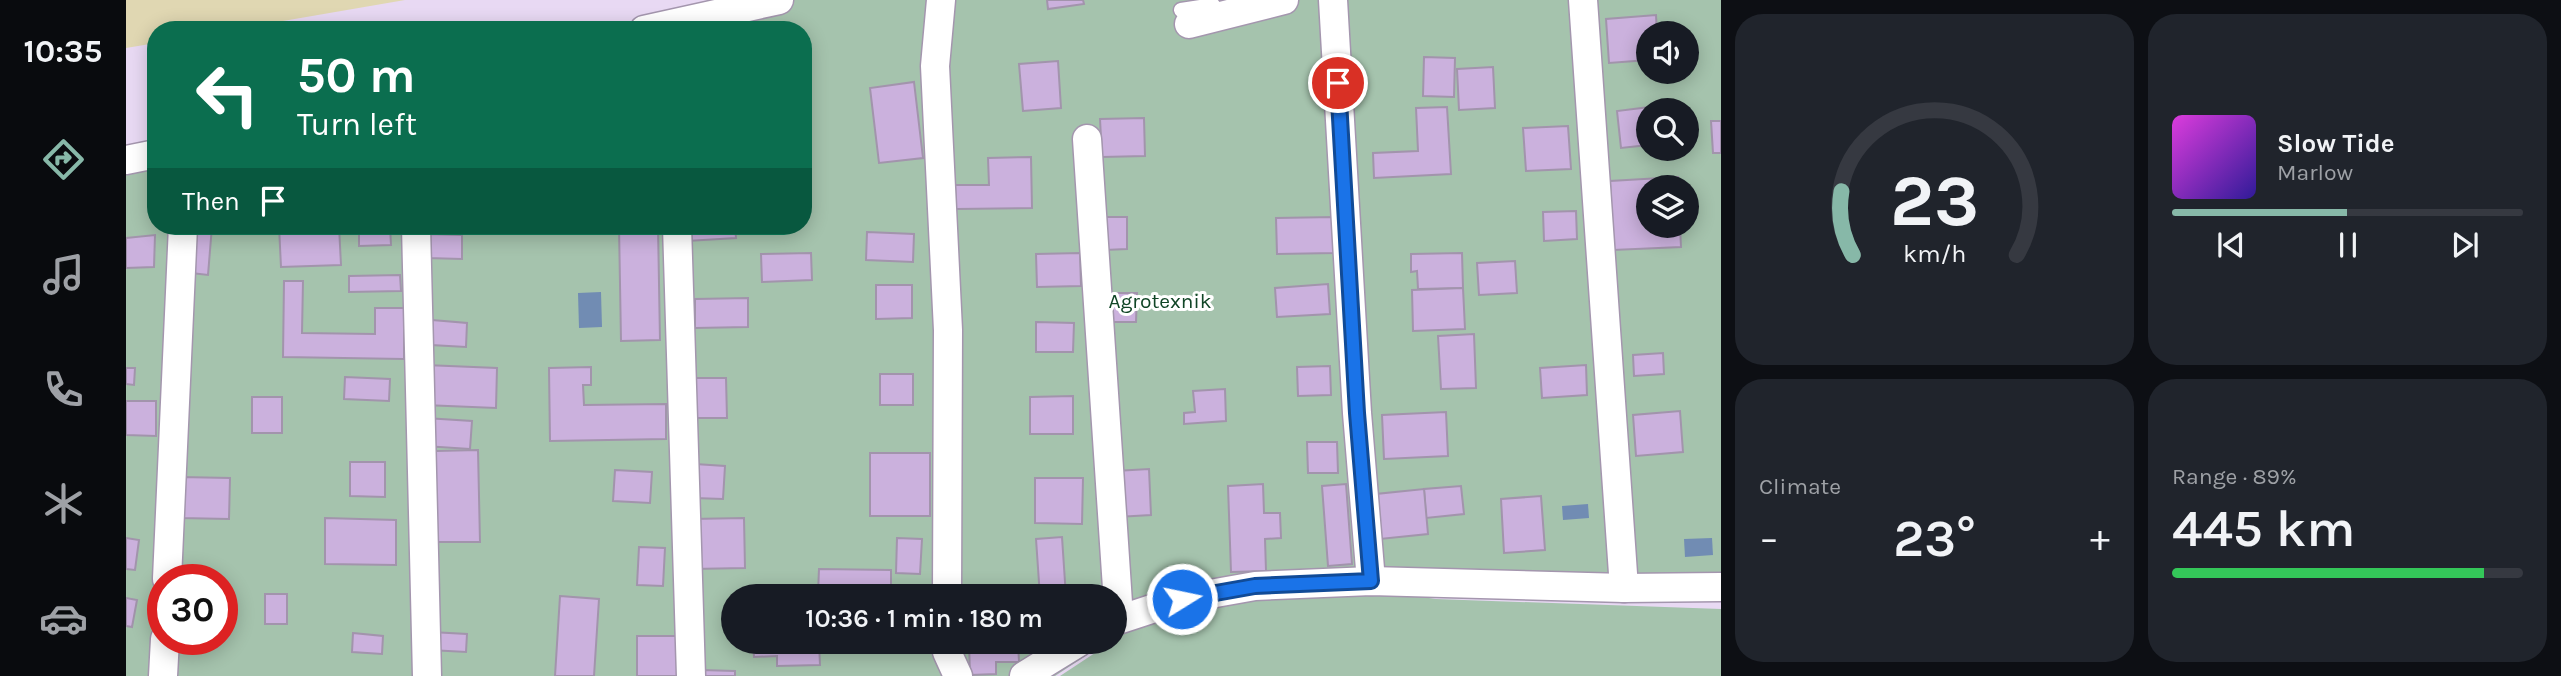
<!DOCTYPE html>
<html lang="en">
<head>
<meta charset="utf-8">
<style>
  :root { --surface:#171b24; --page:#20242c; --text:#f1f3f6; --muted:#9ea1a6; --line:#363941; --accent:#87b8a8 }
  body { margin:0; font-family:Karla,sans-serif; background:var(--page); color:var(--text); height:100vh; display:flex; flex-direction:column; font-size:26px; white-space:nowrap }
  * { box-sizing:border-box; margin:0 }
  p { font-size:23px; color:var(--muted) }
  .icon { flex:none; width:38px; height:38px; fill:none; stroke:currentColor; stroke-width:2; stroke-linecap:round; stroke-linejoin:round }
  .map { position:relative; flex:1; overflow:hidden }
  .drawer { display:flex; flex-direction:column; gap:14px; padding:14px; background:#0d0f14; width:840px }
  .drawer>* { flex:none }
  .guide { position:absolute; left:21px; top:21px; width:665px; height:214px; border-radius:28px; box-shadow:0 4px 18px #0003; background:#0b6e4f; color:#fff; overflow:hidden }
  .fabs { position:absolute; left:1510px; top:21px; display:grid; gap:14px }
  .fabs a { display:grid; place-items:center; width:63px; height:63px; border-radius:50%; background:var(--surface); box-shadow:0 4px 18px #0003; font-size:35px }
  .speed { position:absolute; left:21px; top:564px; display:flex; gap:14px; font-size:35px; font-weight:700; text-align:center }
  .speed>* { display:grid; place-content:center; width:91px; height:91px; border-radius:50%; background:var(--surface); box-shadow:0 4px 18px #0003; line-height:1 }
  .speed .limit { border:10px solid #d22; background:#fff; color:#111 }
  .pin { position:absolute; display:grid; place-items:center; width:60px; height:60px; color:#fff; margin:-30px; border:4px solid #fff; border-radius:50%; box-shadow:0 2px 7px #0007 }
  .me { position:absolute; width:77px; margin:-38px; rotate:80deg; stroke-linejoin:round; filter:drop-shadow(0 0 5px #0008) }
  .turn { display:flex; align-items:center; gap:24px; height:147px; padding:0 35px; font-size:32px }
  .turn .icon { width:91px; height:91px; stroke-width:2.5 }
  .turn b { display:block; font-size:49px; line-height:60px }
  .then { display:flex; align-items:center; height:66px; padding:0 35px; background:#0003; gap:14px; font-size:26px }
  .big { font-size:52px; font-weight:600; line-height:1.1 }
  .drawer .tile { flex:1; display:flex; flex-direction:column; justify-content:center; gap:10px; min-width:0; padding:0 24px; border-radius:28px; background:var(--page) }
  .drawer .dial { align-items:center; gap:0 }
  .dial svg { height:182px; overflow:visible; fill:none; stroke:var(--line); stroke-width:7; stroke-linecap:round; text-anchor:middle }
  .dial text { fill:var(--text); stroke:none }
  .song { display:flex; align-items:center; gap:21px }
  .cover { width:84px; height:84px; border-radius:10px; background:linear-gradient(135deg,hsl(300 70% 55%),hsl(250 70% 35%)) }
  .played { height:7px; border-radius:4px; background:linear-gradient(90deg,var(--accent) 50%,var(--line) 50%) }
  .keys { display:flex; justify-content:space-around; direction:ltr }
  .heat { display:flex; justify-content:space-between; align-items:center; font-size:38px; direction:ltr }
  .charge { height:10px; border-radius:5px; background:linear-gradient(90deg,#34c759 89%,var(--line) 0) }
  .drawer .tiles { flex:1; display:grid; gap:14px; grid-template-columns:repeat(2,1fr) }
  .trip { position:absolute; left:595px; top:584px; width:406px; height:70px; border-radius:35px; background:var(--surface); box-shadow:0 4px 18px #0003; font-weight:600; line-height:70px; text-align:center }
  main { display:flex; flex:1; min-height:0 }
  .tabs { display:flex; flex-direction:column; width:126px; justify-content:space-around; align-items:center; background:#090b0e; color:var(--muted) }
  .tabs .icon { width:49px; height:49px }
  .tabs .current { color:var(--accent) }
  .tabs b { font-size:32px; color:var(--text) }
  .map>svg:first-child { display:block }
  .green { fill:#a5c3ad; fill-rule:evenodd }
  .sand { fill:#e0d7b2 }
  .water { fill:#718cb3 }
  .building { fill:#cbb1dd; stroke:#a294ac; stroke-width:2 }
  .lines { fill:none; stroke-linecap:round; stroke-linejoin:round }
  .lane-casing { stroke:#a496ae; stroke-width:17 }
  .street-casing { stroke:#a496ae; stroke-width:31 }
  .lane { stroke:#fff; stroke-width:14 }
  .street { stroke:#fff; stroke-width:28 }
  .route-casing { stroke:#114b97; stroke-width:18 }
  .route { stroke:#1a73e8; stroke-width:12 }
  .labels { text-anchor:middle; dominant-baseline:central; stroke-width:6; stroke-linejoin:round; paint-order:stroke }
  .park-label { font-size:21px; fill:#104526; stroke:#fff }
</style>
</head>
<body>
<main>
<nav class="tabs">
<b>10:35</b>
<svg class="icon current" aria-label="directions" viewBox="0 0 24 24"><path d="M12 3l9 9-9 9-9-9zM9 14v-3h6M13 9l2 2-2 2"/></svg>
<svg class="icon" aria-label="music" viewBox="0 0 24 24"><path d="M9 18V5l10-2v13"/><circle cx="6" cy="18" r="3"/><circle cx="16" cy="16" r="3"/></svg>
<svg class="icon" aria-label="phone" viewBox="0 0 24 24"><path d="M5 4h4l2 5-3 2q2 4 5 5l2-3 5 2v4C11 20 4 13 5 4z"/></svg>
<svg class="icon" aria-label="climate" viewBox="0 0 24 24"><path d="M12 3v18M4 7l16 10M4 17L20 7"/></svg>
<svg class="icon" aria-label="car" viewBox="0 0 24 24"><path d="M5 17H2v-5l4-1 3-4h7l3 4 3 1v5h-3M9 17h6M6 11h13"/><circle cx="7" cy="17" r="2"/><circle cx="17" cy="17" r="2"/></svg>
</nav>
<div class="map">
<svg width="1595" height="676" viewBox="0 0 1595 676">
  <rect width="100%" height="100%" fill="#e8d9f3"/>
  <!-- green -->
  <g class="green">
    <path d="M583,0h1012v596l-359,-12 -215,32 -32,21v-40h-382v45h374l-52,34h-929v-515l30,-4v69h647v-196h-195zM1522,33h39v39h-39zM1522,110h39v39h-39zM1522,187h39v39h-39zM37,579h59v60h-59z"/>
    <path d="M1233,588l77,11 285,10v67h-661l85,-56 93,-24z"/>
  </g>
  <!-- sand -->
  <path class="sand" d="M0,0h279l-174,30h-75v13l-30,5z"/>
  <!-- water -->
  <g class="water">
    <path d="M475,292l1,35 -23,1 -1,-35z"/>
    <path d="M1462,504l1,14 -26,2 -1,-14z"/>
    <path d="M1586,538l1,17 -28,2 -1,-18z"/>
  </g>
  <!-- building -->
  <g class="building">
    <path d="M921,0h36l1,4 -36,5z"/>
    <path d="M1530,15l1,18h-9v27l-39,3 -3,-44z"/>
    <path d="M1298,57l31,1 -1,39 -31,-1z"/>
    <path d="M932,61l3,47 -38,3 -4,-47z"/>
    <path d="M1367,67l2,41 -36,2 -2,-41z"/>
    <path d="M788,82l9,76 -44,5 -9,-75z"/>
    <path d="M1321,107l4,67 -77,4 -1,-25 45,-2 -2,-43z"/>
    <path d="M1524,107l-2,38 -27,3 -4,-37z"/>
    <path d="M1018,118l1,38 -43,1 -2,-38z"/>
    <path d="M1585,121h10v32h-8z"/>
    <path d="M1442,126l3,43 -45,2 -3,-43z"/>
    <path d="M905,157l1,51 -76,1 -1,-24h34l-1,-27z"/>
    <path d="M1552,177v10h-30v39h32l1,21 -68,3 -3,-69z"/>
    <path d="M1450,211l1,28 -33,2 -1,-29z"/>
    <path d="M978,217h23v32l-22,1z"/>
    <path d="M1208,217l1,36 -58,1 -1,-36z"/>
    <path d="M61,226h25l-4,49 -25,-3z"/>
    <path d="M153,226h60l2,39 -60,2z"/>
    <path d="M233,226h31l1,19 -32,1z"/>
    <path d="M493,226h39l2,114 -39,1z"/>
    <path d="M560,226h49l1,12 -49,3z"/>
    <path d="M741,232l47,2 -1,28 -47,-2z"/>
    <path d="M302,234l34,1v24l-35,-1z"/>
    <path d="M29,235l-1,32 -28,1v-30z"/>
    <path d="M685,253l1,27 -50,2 -1,-28z"/>
    <path d="M954,253l1,33 -44,1 -1,-33z"/>
    <path d="M1336,253l1,35 -45,1 -1,-18 -6,1v-18z"/>
    <path d="M1389,261l2,32 -38,2 -2,-32z"/>
    <path d="M274,275l1,16 -52,1v-16z"/>
    <path d="M158,281h19l-1,52 73,1v-26h29v51l-121,-2z"/>
    <path d="M1202,284l2,30 -53,3 -2,-29z"/>
    <path d="M750,285h36v33l-36,1z"/>
    <path d="M1337,288l2,41 -52,2 -1,-41z"/>
    <path d="M987,293h24l-1,29h-23z"/>
    <path d="M622,298v29l-53,1v-29z"/>
    <path d="M306,320l35,3 -1,24 -35,-2z"/>
    <path d="M910,322l38,1 -1,29h-37z"/>
    <path d="M1348,334l2,54 -35,1 -3,-53z"/>
    <path d="M1537,353l1,21 -30,2 -1,-21z"/>
    <path d="M299,365l72,3 -1,40 -72,-3z"/>
    <path d="M1460,365l1,30 -45,3 -2,-30z"/>
    <path d="M1204,366l1,29 -33,1 -1,-29z"/>
    <path d="M465,367v18h-8l1,20 82,-1v35l-116,2 -1,-73z"/>
    <path d="M0,368h9l-1,17 -8,-1z"/>
    <rect x="754" y="374" width="33" height="31"/>
    <path d="M219,377l45,2 -1,22 -45,-2z"/>
    <path d="M567,378h33l1,40h-33z"/>
    <path d="M1099,389l1,32 -42,3v-11l11,-1 -2,-21z"/>
    <path d="M947,396v38h-43v-37z"/>
    <rect x="126" y="397" width="30" height="36"/>
    <path d="M0,401h30v35l-30,-1z"/>
    <path d="M1554,411l3,41 -47,4 -3,-41z"/>
    <path d="M1320,412l2,44 -64,3 -2,-44z"/>
    <path d="M299,418l47,3 -2,28 -46,-3z"/>
    <path d="M1181,442h30l1,31h-30z"/>
    <path d="M352,450l2,92h-51l7,-43v-48z"/>
    <rect x="744" y="453" width="60" height="63"/>
    <path d="M224,462h35v35l-35,-1z"/>
    <path d="M569,464l30,2 -2,33 -29,-1z"/>
    <path d="M1023,469l2,46 -34,2 -2,-46z"/>
    <path d="M489,470l37,2 -2,31 -37,-2z"/>
    <path d="M55,477l49,1 -1,41 -48,-1z"/>
    <path d="M909,478h48l-1,46 -47,-1z"/>
    <path d="M1137,484l1,29h16l1,25 -16,1 1,32 -35,1 -3,-86z"/>
    <path d="M1220,484l6,80 -24,2 -6,-80z"/>
    <path d="M1335,486l3,28 -38,4 -2,-29z"/>
    <path d="M1298,489l4,45 -48,5 -4,-45z"/>
    <path d="M1415,496l4,54 -41,3 -3,-54z"/>
    <path d="M199,518l71,2v45l-71,-1z"/>
    <path d="M618,518l1,50 -53,1 -1,-50z"/>
    <path d="M936,537l4,60h-26l-4,-58z"/>
    <path d="M0,538l13,2 -4,30 -9,-1z"/>
    <path d="M771,538l25,1 -2,35 -24,-1z"/>
    <path d="M513,547l26,1 -2,38 -26,-1z"/>
    <path d="M693,569l72,1v23h-73z"/>
    <rect x="139" y="594" width="22" height="30"/>
    <path d="M434,596l39,3 -5,77h-39z"/>
    <path d="M0,598l11,2 -5,27 -6,-1z"/>
    <path d="M96,606l6,1 -2,29h-4z"/>
    <path d="M305,632l36,2 -1,18 -36,-2z"/>
    <path d="M227,633l30,3 -1,18 -30,-2z"/>
    <path d="M511,636h41l-1,40h-40z"/>
    <path d="M627,642h66l1,23 -43,1v-10l-23,1z"/>
    <path d="M843,642h49l1,20h-23v12l-26,1z"/>
    <path d="M575,670l34,1v5h-34z"/>
  </g>
  <g class="lines">
    <!-- lane casing -->
    <g class="lane-casing">
      <path id="lane" d="M1055,10l32,-5"/>
    </g>
    <!-- street casing -->
    <g class="street-casing">
      <g id="street">
        <path d="M815,0l-6,66 13,264 -1,267"/>
        <path d="M1207,0l24,413 14,168"/>
        <path d="M1457,0l41,588"/>
        <path d="M1063,24l95,-24"/>
        <path d="M518,30l135,-30"/>
        <path d="M961,139l32,479"/>
        <path d="M0,160l30,-6"/>
        <path d="M290,226l11,450"/>
        <path d="M551,226l14,450"/>
        <path d="M41,579l16,-353"/>
        <path d="M989,621l67,-22 73,-13 116,-5 253,7 97,-1"/>
        <path d="M821,642v10l11,24"/>
        <path d="M37,676l2,-37"/>
        <path d="M898,676l55,-34"/>
      </g>
    </g>
    <!-- lane -->
    <use href="#lane" class="lane"/>
    <!-- street -->
    <use href="#street" class="street"/>
  </g>
  <g class="lines">
    <!-- route casing -->
    <g class="route-casing">
      <path id="route" d="M1056,599l73,-13 116,-5 -14,-168 -19,-330"/>
    </g>
    <!-- route -->
    <use href="#route" class="route"/>
  </g>
  <g class="labels">
    <!-- park labels -->
    <g class="park-label">
      <text x="1034" y="301">Agrotexnik</text>
    </g>
  </g>
</svg>
<div class="fabs">
<a><svg class="icon" aria-label="sound" viewBox="0 0 24 24"><path d="M4 9h4l5-4v14l-5-4H4zM17 9q2 3 0 6"/></svg></a>
<a><svg class="icon" aria-label="search" viewBox="0 0 24 24"><circle cx="10" cy="10" r="6"/><path d="M15 15l6 6"/></svg></a>
<a><svg class="icon" aria-label="layers" viewBox="0 0 24 24"><path d="M12 4l9 5-9 5-9-5zM3 14l9 5 9-5"/></svg></a>
</div>
<div class="speed"><div class="limit">30</div></div>
<div class="pin" style="left:1212px;top:83px;background:#d93025"><svg class="icon" aria-label="arrive" viewBox="0 0 24 24"><path d="M6 21V4h12l-3 4 3 4H6"/></svg></div>
<svg class="me" style="left:1056px;top:599px" viewBox="-20 -20 40 40"><circle r="17" fill="#1a73e8" stroke="#fff" stroke-width="3"/><path d="M0-11L8 9 0 5-8 9z" fill="#fff"/></svg>
<div class="trip">10:36 · 1 min · 180 m</div>
<div class="guide">
<div class="turn"><svg class="icon" aria-label="left" viewBox="0 0 24 24"><path d="M17 20v-9H6M10 6l-5 5 5 5"/></svg><div><b>50 m</b>Turn left</div></div>
<div class="then">Then<svg class="icon" aria-label="arrive" viewBox="0 0 24 24"><path d="M6 21V4h12l-3 4 3 4H6"/></svg></div>
</div>
</div>
<section class="drawer">
<div class="tiles">
<div class="tile dial"><svg viewBox="0 0 100 80">
<path d="M14 69A42 42 0 1 1 86 69"/>
<path d="M14 69A42 42 0 0 1 9 41" stroke="#87b8a8"/>
<text x="50" y="56" font-size="32" font-weight="700">23</text>
<text x="50" y="72" font-size="11">km/h</text>
</svg></div>
<div class="tile">
<div class="song"><i class="cover"></i><div><b>Slow Tide</b><p>Marlow</p></div></div>
<div class="played"></div>
<div class="keys"><svg class="icon" aria-label="previous" viewBox="0 0 24 24"><path d="M18 5L8 12l10 7zM5 5v14"/></svg><svg class="icon" aria-label="pause" viewBox="0 0 24 24"><path d="M8 5v14M16 5v14"/></svg><svg class="icon" aria-label="next" viewBox="0 0 24 24"><path d="M6 5l10 7-10 7zM19 5v14"/></svg></div>
</div>
<div class="tile"><p>Climate</p>
<div class="heat"><a>−</a><b class="big">23°</b><a>+</a></div>
</div>
<div class="tile"><p>Range · 89%</p><b class="big">445 km</b><div class="charge"></div></div>
</div>
</section>
</main>
</body>
</html>
